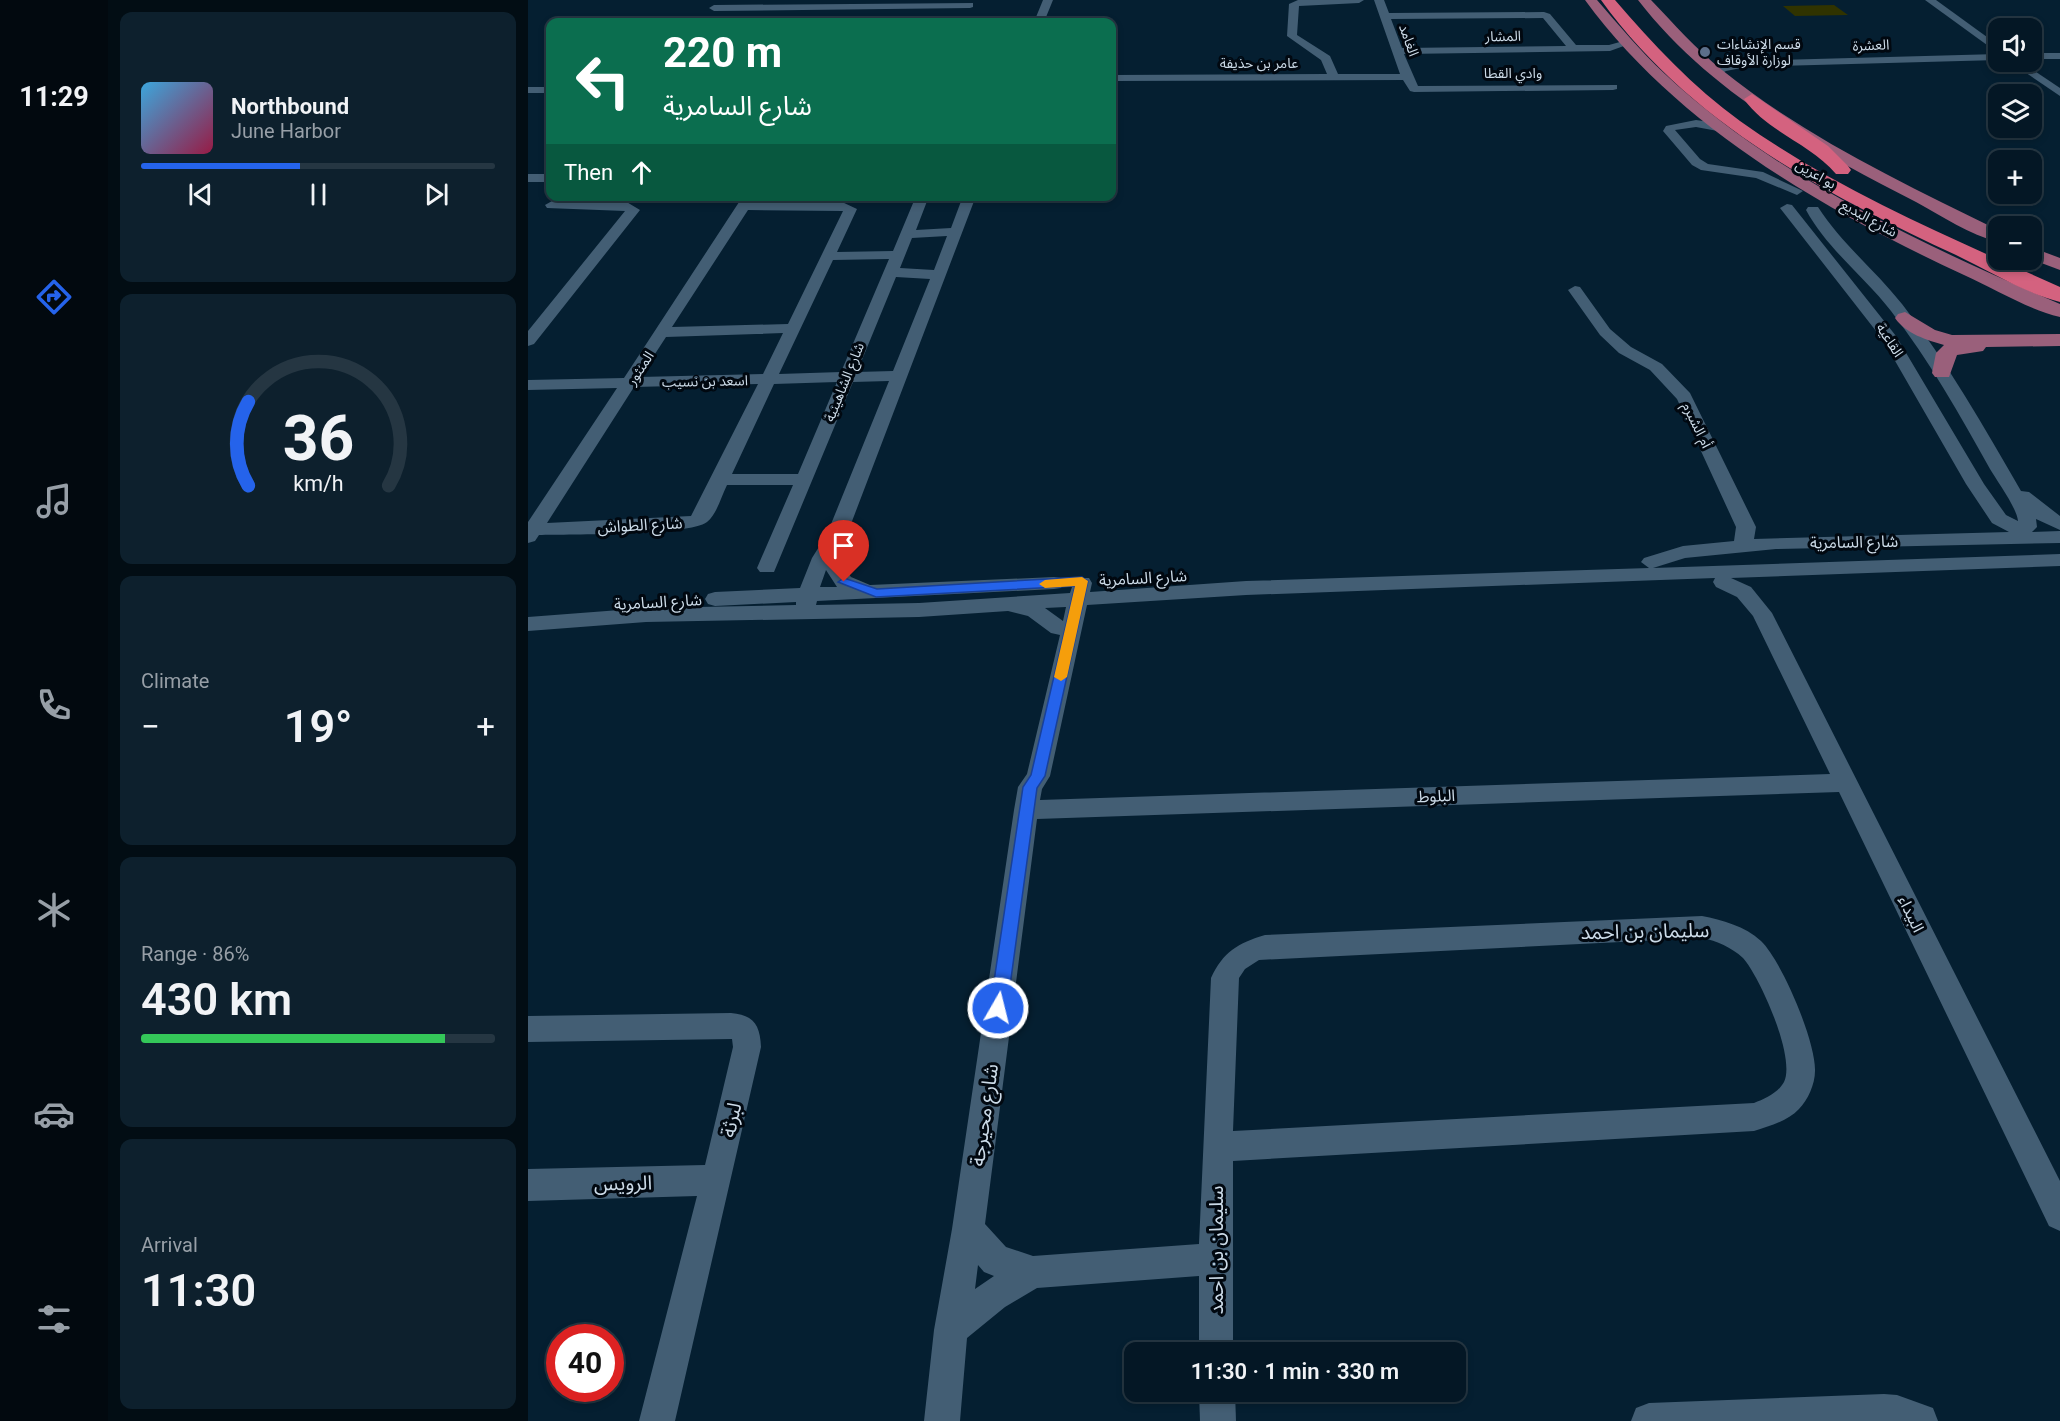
<!DOCTYPE html>
<html lang="en">
<head>
<meta charset="utf-8">
<style>
  :root { --surface:#041725; --page:#0d202d; --text:#f1f3f6; --muted:#979fa7; --line:#253642; --accent:#2563eb }
  body { margin:0; font-family:Roboto,"Noto Sans Arabic",sans-serif; background:var(--page); color:var(--text); height:100vh; display:flex; flex-direction:column; font-size:22px; white-space:nowrap }
  * { box-sizing:border-box; margin:0 }
  p { font-size:20px; color:var(--muted) }
  .icon { flex:none; width:33px; height:33px; fill:none; stroke:currentColor; stroke-width:2; stroke-linecap:round; stroke-linejoin:round }
  .map { position:relative; flex:1; overflow:hidden }
  .details { display:flex; flex-direction:column; gap:12px; padding:12px; background:#020d14; width:420px }
  .details>* { flex:none }
  .guide { position:absolute; left:18px; top:18px; width:570px; height:183px; border-radius:12px; box-shadow:0 3px 9px #0003,0 0 0 2px var(--line); background:#0b6e4f; color:#fff; overflow:hidden }
  .buttons { position:absolute; left:1460px; top:18px; display:grid; gap:12px }
  .buttons a { display:grid; place-items:center; width:54px; height:54px; border-radius:12px; background:var(--surface); box-shadow:0 3px 9px #0003,0 0 0 2px var(--line); font-size:30px }
  .speed { position:absolute; left:18px; top:1324px; display:flex; gap:12px; font-size:30px; font-weight:700; text-align:center }
  .speed>* { display:grid; place-content:center; width:78px; height:78px; border-radius:50%; background:var(--surface); box-shadow:0 3px 9px #0003,0 0 0 2px var(--line); line-height:1 }
  .speed .limit { border:9px solid #d22; background:#fff; color:#111 }
  .pin { position:absolute; display:grid; place-items:center; width:51px; height:51px; color:#fff; margin:-62px -26px; border-radius:50% 50% 50% 0; rotate:-45deg; box-shadow:0 0 6px #0007 }
  .pin .icon { rotate:45deg }
  .me { position:absolute; width:66px; margin:-33px; rotate:8deg; stroke-linejoin:round; filter:drop-shadow(0 0 4px #0008) }
  .turn { display:flex; align-items:center; gap:21px; height:126px; padding:0 18px; font-size:27px }
  .turn .icon { width:78px; height:78px; stroke-width:2.5 }
  .turn b { display:block; font-size:42px; line-height:51px }
  .then { display:flex; align-items:center; height:57px; padding:0 18px; background:#0003; gap:12px; font-size:22px }
  .big { font-size:45px; font-weight:600; line-height:1.1 }
  .details .widget { flex:1; display:flex; flex-direction:column; justify-content:center; gap:9px; min-width:0; padding:0 21px; border-radius:12px; background:var(--page) }
  .details .dial { align-items:center; gap:0 }
  .dial svg { height:156px; overflow:visible; fill:none; stroke:var(--line); stroke-width:7; stroke-linecap:round; text-anchor:middle }
  .dial text { fill:var(--text); stroke:none }
  .song { display:flex; align-items:center; gap:18px }
  .cover { width:72px; height:72px; border-radius:9px; background:linear-gradient(135deg,hsl(200 70% 55%),hsl(340 70% 35%)) }
  .played { height:6px; border-radius:3px; background:linear-gradient(90deg,var(--accent) 45%,var(--line) 45%) }
  .keys { display:flex; justify-content:space-around; direction:ltr }
  .heat { display:flex; justify-content:space-between; align-items:center; font-size:33px; direction:ltr }
  .charge { height:9px; border-radius:4px; background:linear-gradient(90deg,#34c759 86%,var(--line) 0) }
  .trip { position:absolute; left:596px; top:1342px; width:342px; height:60px; border-radius:12px; background:var(--surface); box-shadow:0 3px 9px #0003,0 0 0 2px var(--line); font-weight:600; line-height:60px; text-align:center }
  main { display:flex; flex:1; min-height:0 }
  .dock { display:flex; flex-direction:column; width:108px; justify-content:space-around; align-items:center; background:#02090f; color:var(--muted) }
  .dock .icon { width:42px; height:42px }
  .dock .active { color:var(--accent) }
  .dock b { font-size:27px; color:var(--text) }
  .map>svg:first-child { display:block }
  .green { fill:#303300 }
  .lines { fill:none; stroke-linecap:round; stroke-linejoin:round }
  .minor { fill:#435e74; fill-rule:evenodd }
  .major { fill:#9a607b; fill-rule:evenodd }
  .highway { fill:#d4627f; fill-rule:evenodd }
  .route { fill:#2563eb; stroke:#184099; stroke-width:1.5 }
  .slow { fill:#f59e0b }
  .service-dot { fill:#5c6f8a; stroke:#010810; stroke-width:2 }
  .labels { text-anchor:middle; dominant-baseline:central; stroke-width:6; stroke-linejoin:round; paint-order:stroke }
  .far-street-label { font-size:14px; fill:#ccdbe8; stroke:#010810 }
  .far-poi-label { font-size:14px; fill:#ccdbe8; stroke:#010810; text-anchor:start }
  .street-label { font-size:16px; fill:#ccdbe8; stroke:#010810 }
  .near-street-label { font-size:20px; fill:#ccdbe8; stroke:#010810 }
</style>
</head>
<body>
<main>
<nav class="dock">
<b>11:29</b>
<svg class="icon active" aria-label="directions" viewBox="0 0 24 24"><path d="M12 3l9 9-9 9-9-9zM9 14v-3h6M13 9l2 2-2 2"/></svg>
<svg class="icon" aria-label="music" viewBox="0 0 24 24"><path d="M9 18V5l10-2v13"/><circle cx="6" cy="18" r="3"/><circle cx="16" cy="16" r="3"/></svg>
<svg class="icon" aria-label="phone" viewBox="0 0 24 24"><path d="M5 4h4l2 5-3 2q2 4 5 5l2-3 5 2v4C11 20 4 13 5 4z"/></svg>
<svg class="icon" aria-label="climate" viewBox="0 0 24 24"><path d="M12 3v18M4 7l16 10M4 17L20 7"/></svg>
<svg class="icon" aria-label="car" viewBox="0 0 24 24"><path d="M5 17H2v-5l4-1 3-4h7l3 4 3 1v5h-3M9 17h6M6 11h13"/><circle cx="7" cy="17" r="2"/><circle cx="17" cy="17" r="2"/></svg>
<svg class="icon" aria-label="filters" viewBox="0 0 24 24"><path d="M4 7h16M4 17h16"/><circle cx="9" cy="7" r="2"/><circle cx="15" cy="17" r="2"/></svg>
</nav>
<section class="details">
<div class="widget">
<div class="song"><i class="cover"></i><div><b>Northbound</b><p>June Harbor</p></div></div>
<div class="played"></div>
<div class="keys"><svg class="icon" aria-label="previous" viewBox="0 0 24 24"><path d="M18 5L8 12l10 7zM5 5v14"/></svg><svg class="icon" aria-label="pause" viewBox="0 0 24 24"><path d="M8 5v14M16 5v14"/></svg><svg class="icon" aria-label="next" viewBox="0 0 24 24"><path d="M6 5l10 7-10 7zM19 5v14"/></svg></div>
</div>
<div class="widget dial"><svg viewBox="0 0 100 80">
<path d="M14 69A42 42 0 1 1 86 69"/>
<path d="M14 69A42 42 0 0 1 14 26" stroke="#2563eb"/>
<text x="50" y="56" font-size="32" font-weight="700">36</text>
<text x="50" y="72" font-size="11">km/h</text>
</svg></div>
<div class="widget"><p>Climate</p>
<div class="heat"><a>−</a><b class="big">19°</b><a>+</a></div>
</div>
<div class="widget"><p>Range · 86%</p><b class="big">430 km</b><div class="charge"></div></div>
<div class="widget"><p>Arrival</p><b class="big">11:30</b></div>
</section>
<div class="map">
<svg width="1532" height="1421" viewBox="0 0 1532 1421">
  <rect width="100%" height="100%" fill="#051f31"/>
  <!-- green -->
  <path class="green" d="M1306,5l14,10 -53,1 -12,-10z"/>
  <g class="lines">
    <!-- minor -->
    <g class="minor">
      <path d="M515,0h10l-9,22h-10z"/>
      <path d="M770,0h66l-5,3 -60,3 -2,29 33,21 8,18h62l-26,-74h10l5,13 155,-1 6,2 26,31h33l18,-5 5,3 -22,8 -206,3 14,32 199,-1v4l-4,1 -199,2 -4,-1 -7,-11 -291,1v-6l215,-1 -6,-14 -34,-24 2,-32zM1015,18l23,28 -164,2 -11,-29z"/>
      <path d="M1397,0h11l62,45v8z"/>
      <path d="M445,3v4l-3,1 -256,3 -5,-3 5,-3z"/>
      <rect x="1503" y="53" width="29" height="6"/>
      <path d="M1470,54v6l-252,7 -20,4 -9,5 -5,-3 7,-7 27,-5z"/>
      <path d="M1482,62h11l39,26v8z"/>
      <rect x="0" y="87" width="22" height="6"/>
      <path d="M1168,120l21,3 12,5 -6,4 -27,-5 -21,3 25,29 8,5 55,8 40,19 -6,4 -41,-17 -55,-8 -9,-5 -29,-34 3,-5z"/>
      <rect x="0" y="174" width="22" height="8"/>
      <path d="M215,196h13l-3,6h89l15,7 -20,43 56,-1 23,-55h13l-13,34 35,-2 12,-32h13l-130,341 -16,25 11,1 10,14 19,8 184,-8 7,1 3,5 -3,5 -7,1 -237,12 -1,4 103,-2 151,-10 5,-15h14l3,5 -2,9 156,-11 403,-13 -8,-6 3,-4 39,-12 51,-5 2,-14 -59,-128 -27,-29 -31,-17 -19,-18 -32,-45 7,-4 5,1 30,42 21,18 31,17 28,29 66,134 -2,12 255,-7 -17,-9 -26,-39 -83,-144 -103,-132 7,-4 5,1 104,131 88,148 22,31 12,6c-1,-13 -21,-40 -28,-52 -30,-54 -61,-109 -99,-158 -27,-35 -63,-61 -85,-101l2,-3h10c24,37 57,63 84,97 45,58 82,123 119,187l8,1 31,24v14l-24,-11 1,8 -5,5 28,-1v12l-284,6 -91,9 -32,10 407,-14v12l-329,12 20,9 21,26 288,568v50l-11,-5 -210,-434 -802,27 -52,405 21,23 27,9 166,-12 12,-266c12,-26 27,-35 54,-43l437,-19c20,4 43,10 59,25 21,20 55,101 54,130 0,13 -7,29 -16,38 -11,12 -30,17 -45,22l-521,30v192h-34v-77l-162,12 -32,19 -38,31 -7,83h-36l10,-91 18,-101 62,-419 4,-23 9,-13 33,-139 -9,-2 -23,-17 -20,-5 -89,6 -273,5 -118,9v-14l118,-9 150,-3v-3l-81,4 -7,-2 -3,-5 3,-5 7,-2 85,-4 12,-30 15,-24 62,-153 -36,1 -79,190h-14l-3,-4 36,-83h-66c-6,12 -10,29 -20,37 -18,14 -139,12 -168,13l-4,6 -7,2v-21l89,-134 -89,2v-10l96,-2zM220,210l95,1 -55,113 -116,3zM419,236l-13,34 -34,-2 12,-30zM361,259l-48,113 -62,2 54,-114zM368,277l34,2 -37,92 -36,1zM255,333l-20,41 -123,3 26,-40zM309,382l-39,92h-66l42,-90zM230,384l-67,132 -144,7 87,-136zM298,570l11,17h-17zM1187,578l-2,4 3,5 21,10 16,19 77,158 -790,26 2,-11 8,-13 37,-171 159,-10zM538,607l-3,14 -18,-13zM1174,938c15,3 29,9 41,20 17,19 53,100 41,124 -6,11 -19,17 -30,21l-521,28 6,-153 6,-9 14,-9zM450,1265l6,7 10,4 -19,13z"/>
      <path d="M24,201h73l15,9 -106,134 -6,2v-15l97,-120 -78,-3 -2,-3z"/>
      <path d="M203,1013c23,2 29,12 30,34l-86,374h-36l58,-225 -169,5v-32l177,-4 28,-118 -1,-8 -204,3v-26z"/>
      <path d="M671,1392h36l1,29h-36z"/>
      <path d="M1356,1394l13,1 36,13 5,13h-307l5,-13 13,-5z"/>
    </g>
    <!-- major -->
    <g class="major">
      <path d="M1057,0h12c22,25 43,51 68,74 111,104 257,170 395,230v13c-33,-8 -65,-28 -96,-42 -140,-65 -286,-148 -379,-275z"/>
      <path d="M1110,0h13c23,24 45,49 71,70 83,67 181,113 276,160v12c-28,-7 -56,-26 -82,-40 -101,-52 -207,-110 -278,-202z"/>
      <path d="M1503,247l29,11v12l-29,-11z"/>
      <path d="M1377,312l30,18 17,5 108,-1v12l-74,1 -3,4 -26,4 -8,22h-14l-3,-4 4,-20 8,-8c-17,-5 -38,-11 -49,-27l3,-4z"/>
    </g>
    <!-- highway -->
    <g class="highway">
      <path d="M1073,0h14c38,44 78,87 125,121 98,70 211,117 320,166v15c-35,-9 -71,-31 -104,-47 -133,-62 -267,-133 -355,-255z"/>
      <path d="M1224,94l76,52 20,20 3,4 -3,4h-12c-26,-31 -69,-42 -92,-75z"/>
    </g>
  </g>
  <!-- route -->
  <path class="route" d="M554,577l6,4 -43,195 -8,12 -30,220 -3,6 -6,2 -6,-2 -2,-6 33,-221 8,-12 44,-189 -199,11 -38,-15 6,-4 33,11z"/>
  <!-- slow -->
  <path class="slow" d="M554,577l6,4 -21,96 -6,4 -7,-4 21,-91 -30,2 -6,-4 6,-4z"/>
  <!-- markers -->
  <circle class="service-dot" cx="1177" cy="52" r="6"/>
  <g class="labels">
    <!-- far-street labels -->
    <g class="far-street-label">
      <text transform="translate(975 36) rotate(-1)">المشار</text>
      <text transform="translate(881 40) rotate(70)">الغامد</text>
      <text transform="translate(1343 45) rotate(-2)">العشرة</text>
      <text x="731" y="63">عامر بن حذيفة</text>
      <text x="985" y="73">وادي القطا</text>
      <text transform="translate(1288 174) rotate(30)">بو اعرين</text>
      <text transform="translate(1341 218) rotate(29)">شارع البديع</text>
      <text transform="translate(1362 340) rotate(57)">القاعية</text>
      <text transform="translate(112 368) rotate(-57)">المنثور</text>
      <text transform="translate(177 381) rotate(-1)">اسعد بن نسيب</text>
      <text transform="translate(316 382) rotate(-68)">شارع الشاهينية</text>
      <text transform="translate(1169 425) rotate(64)">أم الشبرم</text>
    </g>
    <!-- far-poi labels -->
    <g class="far-poi-label">
      <text x="1189" y="44">قسم الإنشاءات<tspan x="1189" dy="16">لوزارة الأوقاف</tspan></text>
    </g>
    <!-- street labels -->
    <g class="street-label">
      <text transform="translate(112 525) rotate(-3)">شارع الطواش</text>
      <text transform="translate(1326 542) rotate(-1)">شارع السامرية</text>
      <text transform="translate(615 578) rotate(-3)">شارع السامرية</text>
      <text transform="translate(130 602) rotate(-3)">شارع السامرية</text>
      <text transform="translate(908 796) rotate(-2)">البلوط</text>
      <text transform="translate(1383 914) rotate(64)">البيداء</text>
    </g>
    <!-- near-street labels -->
    <g class="near-street-label">
      <text transform="translate(1117 931) rotate(-1)">سليمان بن احمد</text>
      <text transform="translate(456 1115) rotate(-82)">شارع محيرجة</text>
      <text transform="translate(203 1120) rotate(-78)">لبرثة</text>
      <text transform="translate(95 1183) rotate(-1)">الرويس</text>
      <text transform="translate(688 1250) rotate(-90)">سليمان بن احمد</text>
    </g>
  </g>
</svg>
<div class="buttons">
<a><svg class="icon" aria-label="sound" viewBox="0 0 24 24"><path d="M4 9h4l5-4v14l-5-4H4zM17 9q2 3 0 6"/></svg></a>
<a><svg class="icon" aria-label="layers" viewBox="0 0 24 24"><path d="M12 4l9 5-9 5-9-5zM3 14l9 5 9-5"/></svg></a>
<a>+</a>
<a>−</a>
</div>
<div class="speed"><div class="limit">40</div></div>
<div class="pin" style="left:316px;top:582px;background:#d93025"><svg class="icon" aria-label="arrive" viewBox="0 0 24 24"><path d="M6 21V4h12l-3 4 3 4H6"/></svg></div>
<svg class="me" style="left:470px;top:1008px" viewBox="-20 -20 40 40"><circle r="17" fill="#2563eb" stroke="#fff" stroke-width="3"/><path d="M0-11L8 9 0 5-8 9z" fill="#fff"/></svg>
<div class="trip">11:30 · 1 min · 330 m</div>
<div class="guide">
<div class="turn"><svg class="icon" aria-label="left" viewBox="0 0 24 24"><path d="M17 20v-9H6M10 6l-5 5 5 5"/></svg><div><b>220 m</b>شارع السامرية</div></div>
<div class="then">Then<svg class="icon" aria-label="ahead" viewBox="0 0 24 24"><path d="M12 20V5M6 11l6-6 6 6"/></svg></div>
</div>
</div>
</main>
</body>
</html>
